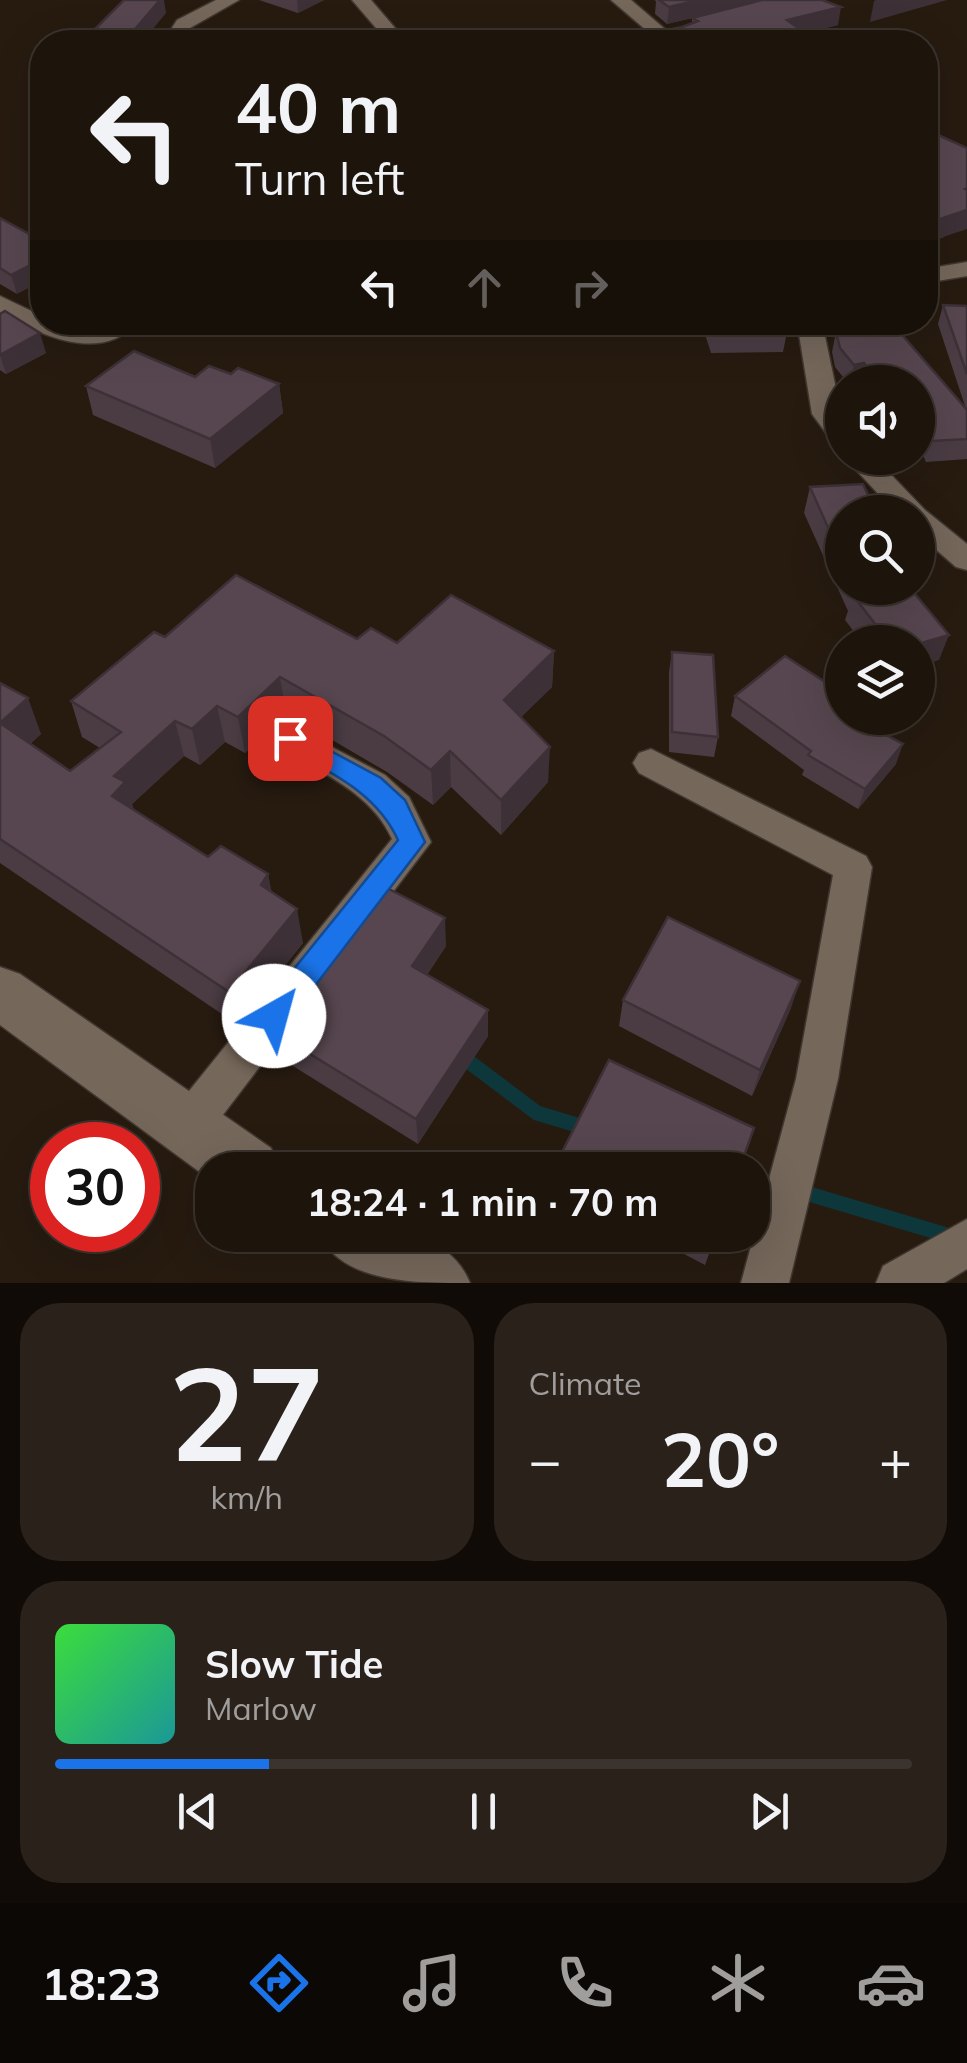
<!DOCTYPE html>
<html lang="en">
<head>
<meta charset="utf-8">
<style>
  :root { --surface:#1d140c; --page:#2a211a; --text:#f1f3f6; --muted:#a09e9d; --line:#3b332d; --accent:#1a73e8 }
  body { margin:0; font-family:Mulish,sans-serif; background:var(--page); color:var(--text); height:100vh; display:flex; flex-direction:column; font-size:38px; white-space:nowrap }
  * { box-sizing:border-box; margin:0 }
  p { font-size:32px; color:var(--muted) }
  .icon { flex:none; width:55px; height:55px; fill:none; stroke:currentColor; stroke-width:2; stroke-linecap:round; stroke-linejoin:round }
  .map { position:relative; height:1283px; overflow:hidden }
  .sheet { display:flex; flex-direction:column; gap:20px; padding:20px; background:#100b07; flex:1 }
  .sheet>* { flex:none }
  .hud { position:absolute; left:30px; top:30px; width:908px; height:305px; border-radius:40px; box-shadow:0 10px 40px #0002,0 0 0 2px var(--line); background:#1d140c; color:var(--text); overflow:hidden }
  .tools { position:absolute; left:825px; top:365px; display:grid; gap:20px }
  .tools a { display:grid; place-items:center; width:110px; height:110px; border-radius:50%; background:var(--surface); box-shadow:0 10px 40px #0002,0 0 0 2px var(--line); font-size:50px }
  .speed { position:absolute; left:30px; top:1122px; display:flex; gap:20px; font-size:50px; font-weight:700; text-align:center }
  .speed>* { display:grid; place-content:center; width:130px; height:130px; border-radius:50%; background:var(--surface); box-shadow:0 10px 40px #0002,0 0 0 2px var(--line); line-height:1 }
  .speed .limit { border:15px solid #d22; background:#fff; color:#111 }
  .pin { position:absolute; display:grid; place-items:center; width:85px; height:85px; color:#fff; margin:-42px; border-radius:20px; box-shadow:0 5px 15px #0006 }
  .me { position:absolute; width:110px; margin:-55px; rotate:38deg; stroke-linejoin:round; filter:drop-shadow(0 0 8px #0008) }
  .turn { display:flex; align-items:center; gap:35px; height:210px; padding:0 40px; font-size:45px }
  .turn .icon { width:130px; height:130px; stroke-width:2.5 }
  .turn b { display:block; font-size:70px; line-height:85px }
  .lanes { display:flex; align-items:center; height:95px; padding:0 40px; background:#0003; justify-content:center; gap:50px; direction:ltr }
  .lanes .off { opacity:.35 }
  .big { font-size:75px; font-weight:700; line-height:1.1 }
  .sheet .tile { flex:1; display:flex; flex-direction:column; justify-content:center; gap:15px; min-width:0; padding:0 35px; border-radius:40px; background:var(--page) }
  .sheet .dial { align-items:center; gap:0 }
  .dial b { font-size:130px; line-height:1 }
  .song { display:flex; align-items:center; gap:30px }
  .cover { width:120px; height:120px; border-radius:15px; background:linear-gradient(135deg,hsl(120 70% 55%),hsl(180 70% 35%)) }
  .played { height:10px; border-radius:5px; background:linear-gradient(90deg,var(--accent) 25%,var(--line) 25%) }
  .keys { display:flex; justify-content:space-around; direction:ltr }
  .heat { display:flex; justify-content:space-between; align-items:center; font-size:55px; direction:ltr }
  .sheet .tiles { flex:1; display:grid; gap:20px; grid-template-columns:1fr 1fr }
  .tile:last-child { grid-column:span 2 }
  .trip { position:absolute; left:195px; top:1152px; width:575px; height:100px; border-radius:40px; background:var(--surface); box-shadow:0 10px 40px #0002,0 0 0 2px var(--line); font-weight:700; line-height:100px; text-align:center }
  .menu { display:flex; height:160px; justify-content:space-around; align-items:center; background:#0c0805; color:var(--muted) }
  .menu .icon { width:70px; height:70px }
  .menu .on { color:var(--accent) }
  .menu b { font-size:45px; color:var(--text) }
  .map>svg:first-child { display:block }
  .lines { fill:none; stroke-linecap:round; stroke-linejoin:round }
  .stream { stroke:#0d373a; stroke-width:15 }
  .street-casing { stroke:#403731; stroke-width:3 }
  .secondary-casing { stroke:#403731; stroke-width:3 }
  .street { fill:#75675a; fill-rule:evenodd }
  .secondary { fill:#75675a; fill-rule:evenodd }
  .wall { fill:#4b3c44 }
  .shaded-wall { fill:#3d3137 }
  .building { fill:#57464f; stroke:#3d3137; stroke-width:2.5 }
  .route { fill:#1a73e8; stroke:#114b97; stroke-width:2.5 }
</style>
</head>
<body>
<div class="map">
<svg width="967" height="1283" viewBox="0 0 967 1283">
  <rect width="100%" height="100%" fill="#271b10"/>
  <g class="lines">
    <!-- stream -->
    <g class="stream">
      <path d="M460,1055l77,58 53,16"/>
      <path d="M752,1177l29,9"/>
      <path d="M799,1191l168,50"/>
    </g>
    <!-- street casing -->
    <g class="street-casing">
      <g id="street">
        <path d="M216,0h23l-49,28 -9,14h-18l14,-22z"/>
        <path d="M352,0h19l36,42h-19z"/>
        <path d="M611,0h20l49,42h-20z"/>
        <path d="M967,262v14l-42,7v-14z"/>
        <path d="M0,296l42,20v6l33,6 63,-6c-38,43 -98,12 -138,-9z"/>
        <path d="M252,322h217l-12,8h-193z"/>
        <path d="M797,322h25l20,95v26l-10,-2 -20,-27z"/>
        <path d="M845,458h30l50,52 42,34v26l-11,-3 -38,-33v-22h-23z"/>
        <path d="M290,725l95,50 24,22 22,45 -228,299 -15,6 -15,-6 -7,-15 7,-15 219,-272c-21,-47 -71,-66 -114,-92l-5,-9 5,-9z"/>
        <path d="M651,749l215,107 6,11 -34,212 -49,204h-48l55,-204 37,-204 -194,-102 -6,-10 6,-10z"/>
        <path d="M967,1219v50l-23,14h-68l7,-17z"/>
      </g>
    </g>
    <!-- secondary casing -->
    <g class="secondary-casing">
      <g id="secondary">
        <path d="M0,967l20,7 251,174 9,22h-68v11l-212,-156z"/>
        <path d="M319,1235c55,0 126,-13 151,48 -56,0 -126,0 -151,-48z"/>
      </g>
    </g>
    <!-- street -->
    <use href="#street" class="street"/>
    <!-- secondary -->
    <use href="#secondary" class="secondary"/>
  </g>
  <!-- wall -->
  <g class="wall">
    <path d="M259,0h65l-26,13z"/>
    <path d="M654,0h168l16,25 -33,8 13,9h-209l73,-15 10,-4v-5l26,-6 -51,12 -12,-10 1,-13z"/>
    <path d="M0,218l17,76 -17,-10z"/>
    <path d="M943,305l24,1v153l-41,3 -8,-18v-62h-71l-12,-15 -3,-15 4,-20 26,-4 1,-6h28l75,87 -28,-85z"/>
    <path d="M0,314l46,39 -40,21 -6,-4z"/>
    <path d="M701,322h82l4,10 -4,20 -72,1z"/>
    <path d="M231,374l48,10 4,29 -68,55 -122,-53 -7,-29z"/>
    <path d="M810,487l32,25v76h68l29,72 -21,-18h-56l-17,-22 3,-9 -44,-98z"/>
    <path d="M165,637l192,2 40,4 157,8 -2,36 -31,30 27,65 -47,53 -50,-48 -18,18 -46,-33 -101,-59 -41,40 -20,-11 -25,23 -16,-9 -52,48 2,6 74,47 60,17 3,18 32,51 -65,82 -238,-162v-180l41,51 -11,10 40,27 30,-23 -18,-11 -11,-36z"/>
    <path d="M672,652l46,85 -4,20 -45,-5v-80z"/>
    <path d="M735,696l107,22 54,46 -38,45 -56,-34 2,-5 -73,-54z"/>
    <path d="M340,944l106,2 -19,29 61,61 -70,108 -141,-88 -7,-31z"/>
    <path d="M623,1000l168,8 -39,88 -133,-70z"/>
    <path d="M557,1162l182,8h-182z"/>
    <path d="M648,1235h68l-11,30z"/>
  </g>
  <!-- shaded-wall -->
  <g class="shaded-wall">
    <path d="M160,0h4l2,13 -24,29h-18z"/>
    <path d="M297,0h27l-26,13z"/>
    <path d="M699,0h67l-99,24 2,-17z"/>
    <path d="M876,0h71l-77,22 4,-21z"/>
    <path d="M841,7l-3,18 -54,13 3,-18z"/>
    <path d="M967,210v19l-27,9 -5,20 -10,2v-36z"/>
    <path d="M42,259v22l-25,13 -6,-19z"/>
    <path d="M40,333l6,20 -40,21 -6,-19z"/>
    <path d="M864,363l-4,19h-10l4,-17z"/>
    <path d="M898,374l-2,8h-22l1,-4z"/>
    <path d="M279,384l4,29 -68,55 -5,-29z"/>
    <path d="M949,635l-10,25 -21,7v-23z"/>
    <path d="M554,651l-2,36 -49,48 1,-35z"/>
    <path d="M280,677l6,36 -41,40 -7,-36z"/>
    <path d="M28,698l13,36 -27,24 -14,-35z"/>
    <path d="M217,706l8,36 -25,23 -8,-36z"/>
    <path d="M175,721l9,35 -52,48 4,13 -24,-21 2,-20z"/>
    <path d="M903,744l-7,20 -38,45 7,-20z"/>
    <path d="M550,747l-2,35 -47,53v-35z"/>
    <path d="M450,751l1,36 -18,18 -2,-35z"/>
    <path d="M268,874l7,34 -14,-23z"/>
    <path d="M297,909l6,34 -65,82 -9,-33z"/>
    <path d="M445,918l1,28 -32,47 -2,-27z"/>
    <path d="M800,981l-9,27 -39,88 8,-26z"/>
    <path d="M488,1010v26l-70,108 -2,-25z"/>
  </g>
  <!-- building -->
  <g class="building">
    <path d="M124,0h36l-36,42h-42z"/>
    <path d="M659,0h40l-30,7z"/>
    <path d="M762,0h60l19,7 -54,13 31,22h-143l-12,-9 5,9h-59l73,-15 16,-6 -6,-3z"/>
    <path d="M925,129l42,19v40l-2,1 2,1v20l-42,14 16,13 -16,3z"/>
    <path d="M0,218l42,23v18l-31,16 -11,-7z"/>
    <path d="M943,305l24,1v68z"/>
    <path d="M5,311l35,22 -40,22v-41z"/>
    <path d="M710,322h73l4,10 -73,2z"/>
    <path d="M873,322h18l76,88v29l-35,2 -14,-29v-30h-15l-5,-8 -23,4 -11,-15 -10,2 -14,-17 -4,-16 38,-6z"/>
    <path d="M134,351l61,26 14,-11 22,8 7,-6 41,16 -69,55 -124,-53z"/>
    <path d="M863,484l13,28h-34v47l-32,-72z"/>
    <path d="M236,575l121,64 14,-11 26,15 54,-48 103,56 -50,49 46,47 -49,53 -51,-49 -19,19 -47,-34 -104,-59 -42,40 -21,-11 -25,23 -17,-8 -61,55 11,6 -13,14 96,61 13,-11 47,28 -7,11 36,24 -68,83 -229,-153v-156l28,15 -28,25 70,48 51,-39 -50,-31 83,-69 11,5z"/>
    <path d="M856,588h54l39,47 -31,9v-2h-29l-37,-48 6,-1z"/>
    <path d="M672,652l41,3 5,82 -46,-5z"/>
    <path d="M785,656l57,37v12l-4,4 4,2v7h12l49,26 -38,45 -57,-34 3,-4 -76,-55z"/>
    <path d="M385,887l60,31 -33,48 76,44 -72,109 -145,-89 -1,-5 66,-84 4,3z"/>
    <path d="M668,917l132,64 -40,89 -137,-70z"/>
    <path d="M609,1060l145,68 -15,42h-167l-15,-8z"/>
    <path d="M698,1235h17l-3,8z"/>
  </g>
  <!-- route -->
  <path class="route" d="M290,729l91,49 24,22 20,42 -140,183 -11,4 -10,-4 -4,-9 4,-10 134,-166c-22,-49 -71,-69 -116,-95l-4,-7z"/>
</svg>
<div class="tools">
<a><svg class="icon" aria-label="sound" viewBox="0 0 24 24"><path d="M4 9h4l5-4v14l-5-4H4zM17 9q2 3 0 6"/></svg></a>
<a><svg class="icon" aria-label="search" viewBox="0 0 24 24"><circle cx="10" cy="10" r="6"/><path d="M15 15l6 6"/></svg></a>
<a><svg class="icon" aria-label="layers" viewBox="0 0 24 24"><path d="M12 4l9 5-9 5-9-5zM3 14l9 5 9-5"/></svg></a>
</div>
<div class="speed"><div class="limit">30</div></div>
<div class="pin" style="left:290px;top:738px;background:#d93025"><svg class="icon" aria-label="arrive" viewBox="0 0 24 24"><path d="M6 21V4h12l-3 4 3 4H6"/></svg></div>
<svg class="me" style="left:274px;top:1016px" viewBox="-20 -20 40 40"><circle r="19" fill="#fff"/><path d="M0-13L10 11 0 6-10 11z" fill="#1a73e8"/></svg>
<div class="trip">18:24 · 1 min · 70 m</div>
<div class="hud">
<div class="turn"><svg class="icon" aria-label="left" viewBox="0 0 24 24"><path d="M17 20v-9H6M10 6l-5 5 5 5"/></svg><div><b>40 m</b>Turn left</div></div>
<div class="lanes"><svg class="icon" aria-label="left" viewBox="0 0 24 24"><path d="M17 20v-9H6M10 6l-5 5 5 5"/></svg><svg class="icon off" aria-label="ahead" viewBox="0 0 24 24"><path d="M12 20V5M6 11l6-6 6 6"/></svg><svg class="icon off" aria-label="right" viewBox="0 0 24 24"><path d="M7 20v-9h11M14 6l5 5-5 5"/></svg></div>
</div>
</div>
<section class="sheet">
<div class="tiles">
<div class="tile dial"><b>27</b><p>km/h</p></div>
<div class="tile"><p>Climate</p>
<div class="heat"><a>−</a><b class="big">20°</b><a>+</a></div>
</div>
<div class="tile">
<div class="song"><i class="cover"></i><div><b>Slow Tide</b><p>Marlow</p></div></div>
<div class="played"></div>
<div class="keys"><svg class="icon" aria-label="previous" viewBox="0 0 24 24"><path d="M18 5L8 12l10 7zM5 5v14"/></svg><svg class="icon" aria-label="pause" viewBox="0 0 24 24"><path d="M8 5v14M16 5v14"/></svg><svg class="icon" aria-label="next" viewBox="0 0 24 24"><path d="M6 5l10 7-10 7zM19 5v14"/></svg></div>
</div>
</div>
</section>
<nav class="menu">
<b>18:23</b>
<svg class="icon on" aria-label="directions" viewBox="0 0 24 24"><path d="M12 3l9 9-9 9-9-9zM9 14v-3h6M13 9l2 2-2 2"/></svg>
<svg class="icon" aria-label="music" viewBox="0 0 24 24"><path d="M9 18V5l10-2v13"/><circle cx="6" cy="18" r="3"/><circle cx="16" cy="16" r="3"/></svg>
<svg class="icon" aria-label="phone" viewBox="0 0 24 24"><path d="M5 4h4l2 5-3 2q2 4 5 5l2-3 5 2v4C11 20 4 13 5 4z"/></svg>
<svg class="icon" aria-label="climate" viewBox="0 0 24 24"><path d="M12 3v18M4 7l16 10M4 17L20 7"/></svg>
<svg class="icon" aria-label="car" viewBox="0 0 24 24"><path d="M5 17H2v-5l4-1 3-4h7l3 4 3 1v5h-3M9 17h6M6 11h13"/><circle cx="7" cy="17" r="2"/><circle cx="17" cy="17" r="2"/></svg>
</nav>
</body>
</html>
